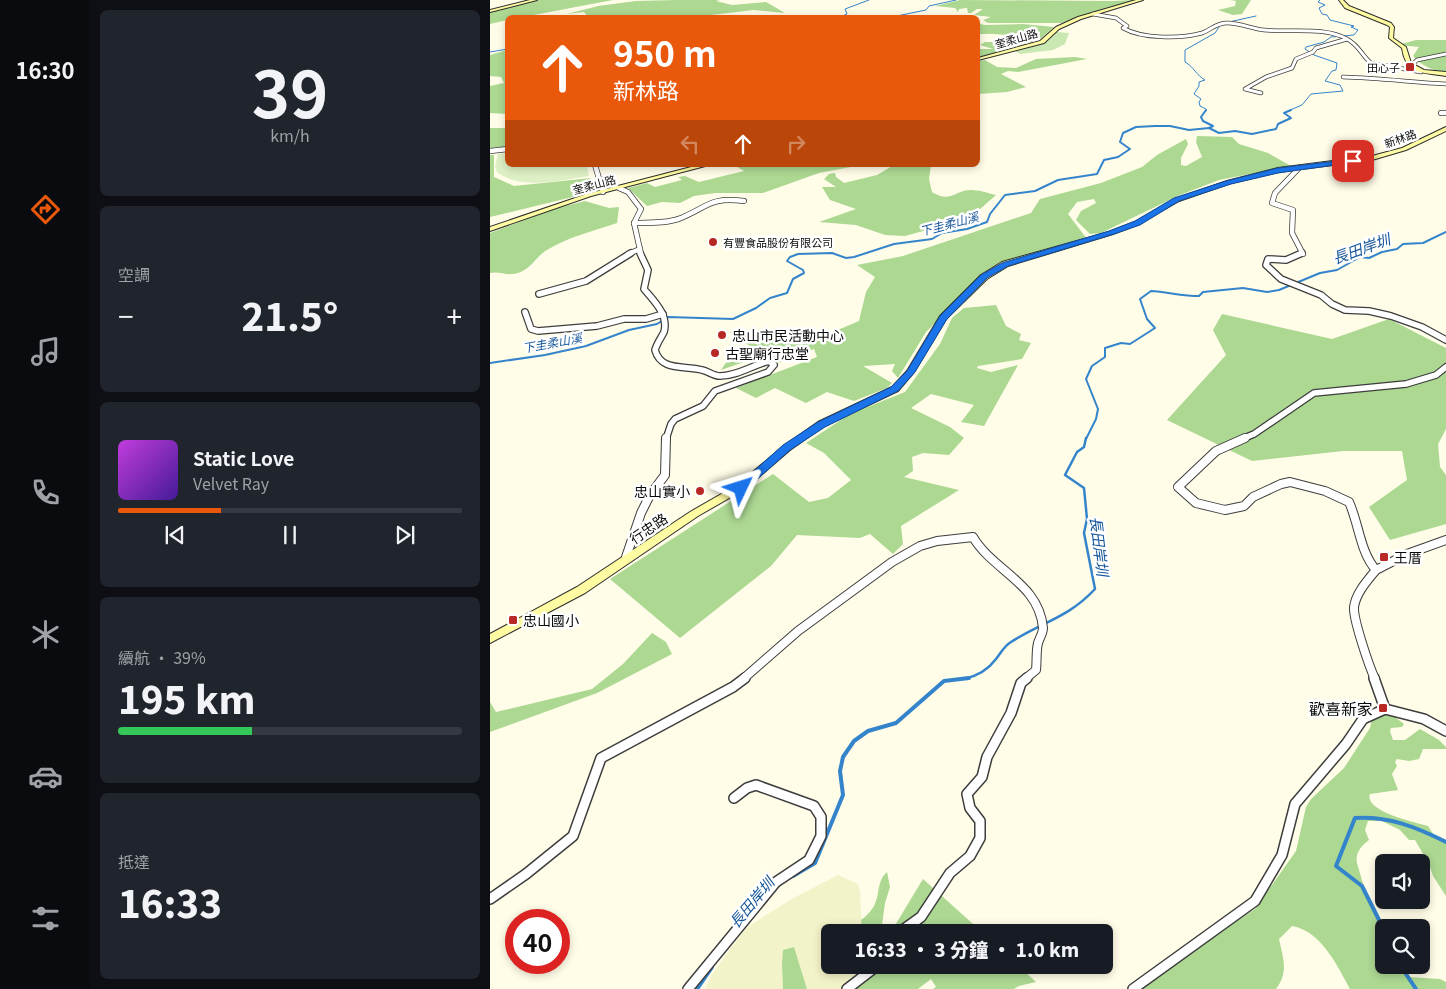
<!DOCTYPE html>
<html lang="zh-TW">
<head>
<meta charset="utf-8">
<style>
  :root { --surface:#171b24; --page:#20242c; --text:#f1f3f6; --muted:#9ea1a6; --line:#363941; --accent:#ea580c }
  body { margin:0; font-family:Georgia,"Noto Sans TC",serif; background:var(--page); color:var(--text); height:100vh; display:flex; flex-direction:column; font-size:19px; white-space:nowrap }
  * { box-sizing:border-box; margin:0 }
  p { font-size:16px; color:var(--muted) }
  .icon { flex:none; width:28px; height:28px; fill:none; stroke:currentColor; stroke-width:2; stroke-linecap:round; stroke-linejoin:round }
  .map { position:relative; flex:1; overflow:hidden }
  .panel { display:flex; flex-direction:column; gap:10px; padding:10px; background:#0d0f14; width:400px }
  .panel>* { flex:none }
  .hud { position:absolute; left:15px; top:15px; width:475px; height:152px; border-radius:8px; box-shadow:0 2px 8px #0003; background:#ea580c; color:#fff; overflow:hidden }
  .fabs { position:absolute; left:885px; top:854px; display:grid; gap:10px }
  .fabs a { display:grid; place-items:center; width:55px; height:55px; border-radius:8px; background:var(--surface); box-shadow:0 2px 8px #0003; font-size:25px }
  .speed { position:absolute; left:15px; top:909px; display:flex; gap:10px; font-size:25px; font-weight:700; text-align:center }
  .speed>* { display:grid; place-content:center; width:65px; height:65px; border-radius:50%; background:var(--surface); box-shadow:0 2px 8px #0003; line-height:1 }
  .speed .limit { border:8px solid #d22; background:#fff; color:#111 }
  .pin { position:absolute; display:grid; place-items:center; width:42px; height:42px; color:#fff; margin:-21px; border-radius:10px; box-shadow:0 2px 8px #0006 }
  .me { position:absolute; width:55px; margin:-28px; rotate:49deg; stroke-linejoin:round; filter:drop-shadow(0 0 4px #0008) }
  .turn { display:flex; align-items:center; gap:18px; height:105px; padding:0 25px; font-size:22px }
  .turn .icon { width:65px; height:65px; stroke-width:2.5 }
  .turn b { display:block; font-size:35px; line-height:42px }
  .lanes { display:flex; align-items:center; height:48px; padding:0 25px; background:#0003; justify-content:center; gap:25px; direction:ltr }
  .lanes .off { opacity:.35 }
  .big { font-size:38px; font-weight:800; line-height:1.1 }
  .panel .card { flex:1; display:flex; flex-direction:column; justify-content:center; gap:8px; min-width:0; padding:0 18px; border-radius:8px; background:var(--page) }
  .panel .dial { align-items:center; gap:0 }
  .dial b { font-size:65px; line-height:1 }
  .song { display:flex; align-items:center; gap:15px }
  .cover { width:60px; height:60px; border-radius:8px; background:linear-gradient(135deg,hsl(290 70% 55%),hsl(260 70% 35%)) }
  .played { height:5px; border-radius:2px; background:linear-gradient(90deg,var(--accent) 30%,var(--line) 30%) }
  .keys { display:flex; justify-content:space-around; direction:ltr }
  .heat { display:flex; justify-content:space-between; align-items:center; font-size:28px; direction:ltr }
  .charge { height:8px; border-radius:4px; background:linear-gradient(90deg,#34c759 39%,var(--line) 0) }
  .trip { position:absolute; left:331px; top:924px; width:292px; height:50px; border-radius:8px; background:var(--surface); box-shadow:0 2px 8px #0003; font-weight:800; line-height:50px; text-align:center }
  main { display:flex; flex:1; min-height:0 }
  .menu { display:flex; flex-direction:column; width:90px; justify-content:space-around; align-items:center; background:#090b0e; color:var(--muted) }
  .menu .icon { width:35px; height:35px }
  .menu .active { color:var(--accent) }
  .menu b { font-size:22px; color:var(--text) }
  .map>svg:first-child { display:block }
  .farmland { fill:#f3f3c9 }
  .green { fill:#cae8b2 }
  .forest { fill:#acd892 }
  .pitch { fill:#ddefc4 }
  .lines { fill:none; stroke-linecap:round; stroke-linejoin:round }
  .stream-far3 { stroke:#3484cc; stroke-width:1 }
  .stream-far2 { stroke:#3484cc; stroke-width:2 }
  .stream-far1 { stroke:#3484cc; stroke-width:2.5 }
  .stream { stroke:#3484cc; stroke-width:4 }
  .street-far4-casing { stroke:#3d3d3d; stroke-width:4.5 }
  .street-far3-casing { stroke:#3d3d3d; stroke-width:6 }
  .street-far2-casing { stroke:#3d3d3d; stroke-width:8 }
  .street-far1-casing { stroke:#3d3d3d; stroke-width:10 }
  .street-casing { stroke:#3d3d3d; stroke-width:12 }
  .secondary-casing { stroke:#2c2c2c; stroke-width:2 }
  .street-far4 { stroke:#fff; stroke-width:3 }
  .street-far3 { stroke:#fff; stroke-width:4.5 }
  .street-far2 { stroke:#fff; stroke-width:5.5 }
  .street-far1 { stroke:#fff; stroke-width:8 }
  .street { stroke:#fff; stroke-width:9 }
  .secondary { fill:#fffba2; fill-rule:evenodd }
  .route { fill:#1a73e8; stroke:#114b97 }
  .poi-dot { fill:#b82824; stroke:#fff; stroke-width:2 }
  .labels { text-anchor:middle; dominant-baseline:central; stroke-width:5; stroke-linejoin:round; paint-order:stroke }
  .far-street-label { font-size:11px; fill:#0a0a0a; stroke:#fff }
  .far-poi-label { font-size:11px; fill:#0a0a0a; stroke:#fff; text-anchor:end }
  .far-water-label { font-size:12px; font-style:italic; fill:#165699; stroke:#fff }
  .poi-label { font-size:14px; fill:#0a0a0a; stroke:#fff; text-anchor:start }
  .street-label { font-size:14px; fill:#0a0a0a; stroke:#fff }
  .water-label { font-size:15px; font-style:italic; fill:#165699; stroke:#fff }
  .near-poi-label { font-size:16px; fill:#0a0a0a; stroke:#fff; text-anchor:end }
</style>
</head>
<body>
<main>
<nav class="menu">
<b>16:30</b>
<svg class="icon active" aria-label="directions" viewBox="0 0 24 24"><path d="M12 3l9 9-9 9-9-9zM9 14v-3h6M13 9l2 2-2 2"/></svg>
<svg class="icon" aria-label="music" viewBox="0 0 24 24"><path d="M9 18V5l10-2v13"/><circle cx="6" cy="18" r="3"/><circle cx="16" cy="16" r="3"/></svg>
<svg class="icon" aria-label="phone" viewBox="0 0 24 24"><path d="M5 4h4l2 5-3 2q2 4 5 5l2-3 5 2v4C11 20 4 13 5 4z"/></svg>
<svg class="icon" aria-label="climate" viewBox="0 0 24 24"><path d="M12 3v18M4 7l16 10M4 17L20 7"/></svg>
<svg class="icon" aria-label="car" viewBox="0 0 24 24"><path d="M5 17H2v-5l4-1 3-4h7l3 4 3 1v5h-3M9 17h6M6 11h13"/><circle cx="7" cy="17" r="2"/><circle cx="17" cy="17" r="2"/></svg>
<svg class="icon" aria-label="filters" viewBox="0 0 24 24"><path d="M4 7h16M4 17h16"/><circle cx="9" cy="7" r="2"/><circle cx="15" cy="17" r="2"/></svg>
</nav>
<section class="panel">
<div class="card dial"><b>39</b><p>km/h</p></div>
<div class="card"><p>空調</p>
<div class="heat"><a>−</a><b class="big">21.5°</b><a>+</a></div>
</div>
<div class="card">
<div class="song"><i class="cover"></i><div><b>Static Love</b><p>Velvet Ray</p></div></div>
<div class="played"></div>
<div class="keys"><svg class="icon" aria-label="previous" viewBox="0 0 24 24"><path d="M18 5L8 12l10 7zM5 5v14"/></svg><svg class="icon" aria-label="pause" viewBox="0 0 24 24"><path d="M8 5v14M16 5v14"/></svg><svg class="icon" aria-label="next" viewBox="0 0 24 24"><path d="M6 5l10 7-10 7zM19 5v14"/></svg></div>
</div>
<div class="card"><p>續航 · 39%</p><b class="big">195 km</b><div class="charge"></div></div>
<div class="card"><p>抵達</p><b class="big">16:33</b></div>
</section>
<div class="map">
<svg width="956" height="989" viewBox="0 0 956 989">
  <rect width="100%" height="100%" fill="#fffce7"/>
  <!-- farmland -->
  <path class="farmland" d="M348,875l20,9 2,8 2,40h-32v33h33v4l-19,20h-37l-13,-41 -12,15 1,26h-78l7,-15 34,-46 44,-28z"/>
  <!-- green -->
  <path class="green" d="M567,32l12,1 -4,11 -12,6 -33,4 -5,-3c15,-6 31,-6 42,-19z"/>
  <!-- forest -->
  <g class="forest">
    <path d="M49,0h74l-90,17 -15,1 -1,2 -17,4v-12z"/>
    <path d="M187,0h43l-4,1 16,4 34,-3 19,11 -32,-3 -58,7 -106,1 -5,-6 -17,2 31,-8 38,-5z"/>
    <path d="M470,0l152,1 22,-1 -72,23h-74l-5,-3 8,-3 -17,-2 9,-6h-6l-6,4h-3l-1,-5 -8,1 -1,3 -3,-4 -20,-2z"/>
    <path d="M740,0h21l-9,14 -9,1 -15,-5 17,-4 1,-5z"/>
    <path d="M488,23l6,2 39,-1 31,3 -14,12 -15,5c-10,-12 -33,-10 -47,-10z"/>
    <path d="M926,40h30v33c-14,-3 -24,-7 -33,-17l6,-9 -21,-2z"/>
    <path d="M495,42h7l16,7 -30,9v-9h15l-13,-4z"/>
    <path d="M17,50v64l-17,-1v-27l14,-3 -3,-6 -11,-1v-21z"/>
    <path d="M585,57l12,2 -69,13 -10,-1 -7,3 25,13 -19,5 -29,2v-33l7,-1 12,7 19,1 20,-9z"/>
    <path d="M0,128h17v19l-17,1z"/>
    <path d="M707,136l35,1 7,7 29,9 23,13 -72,14 -39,15 -79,38 -11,1 -14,-14 5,-9 15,-8 -2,-4 -17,3 -9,12 19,25 -84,23 -14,7 -63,63 -28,46 -6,-7 3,-7 -32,2 29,17 -5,5 -33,13 -27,-9 -21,11 -31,-15 -19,10 -20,-10 81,-31 -3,-8 -36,14 -11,-9 -46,16 6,-9 43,-11 -20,-4 -20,-14 6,-2 16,10 1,-6 73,1 33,-14 7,-29 9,-15 -18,-12 46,-9 128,-43 9,-14 61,-16 41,-16 15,-12 29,-16 2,5 -7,14v7l5,1 16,-9 -6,-15z"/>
    <path d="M0,155h4v22l20,9 77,-8 2,14 -103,25z"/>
    <path d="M244,165h121l1,1 -37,7 -56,20h-48l-21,3 -14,7 -18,-1 -15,4 -19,-18 19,-5 8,4 27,-7 -4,-3 7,-1 14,6 45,-11z"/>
    <path d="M404,165h37l-2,14 3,13c19,12 22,-2 39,-2 8,0 17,3 25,5l-26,23 -65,18 -20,-1 -29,-10 -37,-3 37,-13 -26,-9 -8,-13h14l-12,-8 5,-5 6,-1 1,4 8,6 33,-8z"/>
    <path d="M95,201l24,7 10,-1 -2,16c-24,8 -49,14 -70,27 -12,7 -17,22 -34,24 -8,1 -15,-3 -23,-1v-40l63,-24z"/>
    <path d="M506,305l10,21 15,8 -2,6 12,3 -9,16 -44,7 -1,2 14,4 27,-7 -34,61 -23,-4 13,-17 -43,-11 -20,14 39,19 14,11 -15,17 -26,-2 -11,4 1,14 -9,6 55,13 -58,36 2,18 -10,10 -23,-20 -10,4 -63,-3 -26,31 -91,72 -70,-59 163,-105 36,28 19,-4 23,-18 -27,-27 -18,-10 44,-29 55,-22 35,-48 12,-26 12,-10z"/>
    <path d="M732,314l110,25 57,-20 57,29v81l-8,15 2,23 6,8v49l-56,16 -21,-33 38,-27 -5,-29h-59l-91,10 -85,-41 59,-65 -13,-25z"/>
    <path d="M162,633l14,9 6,12 -75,39 -107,39v-30l6,10 96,-23 31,-25z"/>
    <path d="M890,713l11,1 13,10 -2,3 -11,1 -1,3 3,9h12l15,-11 19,11 7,7v2h-23l-4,10 -10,2 -12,-2 -2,3 2,4 -5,8 6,16 -28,4c-7,17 46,29 58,32l9,14 9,3v53l-13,-20 -4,-12 -14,-24h-6l-9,-10 -18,-9h-14l-3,9 4,10c-8,6 -14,13 -12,23l11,38 16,32v32h17l9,12 30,2 6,3v7h-96c-13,-24 -29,-58 -58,-63l-13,13c4,19 10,33 -3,50h-142l9,-8 112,-72 41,-58 10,-44 5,-8 33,-31 26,-40 2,-9z"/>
    <path d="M397,872l3,15 -5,16 -4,29h-19l-1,-12c25,-18 11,-34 26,-48z"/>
    <path d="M433,879l59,53h-91z"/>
    <path d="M304,947l13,42h-24l-1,-26 1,-13z"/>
    <path d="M373,965h155l18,17 -17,4 -5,3h-81l3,-2 -5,-8 -13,10h-74l19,-20z"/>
  </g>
  <!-- pitch -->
  <path class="pitch" d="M17,153l1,12h79l2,11c-29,4 -67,15 -92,-4l-2,-6 3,-12z"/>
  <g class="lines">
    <!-- stream-far3 -->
    <g class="stream-far3">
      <path d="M348,18l9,-4 -2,-5 24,-9"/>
      <path d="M397,18l39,-8 3,-4 27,-6"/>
      <path d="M739,22l27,-6"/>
      <path d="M0,52l18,-3"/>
      <path d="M716,111v-2l-6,-3 -1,-4 2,-3 -7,-5 5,-8v-4l6,-2c-9,-5 -11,-13 -20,-18v-12l30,-17 6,-9"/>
      <path d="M798,111l14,-6 9,-11 32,-3 -3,-6 -15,-4 7,-10 4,-1 1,-7 -23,-8 -9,-6 1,-2 18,-5 7,-5 23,-2 4,-5 -7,-3 3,-1 -24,-6 -3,-5 -5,-1 -3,-6 6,-3 -7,-3 2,-2"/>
    </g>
    <!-- stream-far2 -->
    <g class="stream-far2">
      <path d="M716,110l-5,7 2,4 10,5 -4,2"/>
      <path d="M0,363l55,-8 41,-9 43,-16 28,-6 11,-7 65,2 23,-11 14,-10 17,-5 6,-14 11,-6 -1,-3 -16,-9 3,-4 8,-3 34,-1 14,5 8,-1 40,-13 38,-5 10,-6 25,-4 20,-7 3,-8 15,-19 30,-4 23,-11 39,-6 7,-14 14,-3 12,-8 -10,-7 3,-9 13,-6 19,-1h15l19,4 20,-2 10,5 16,-2 17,3 24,-5 2,-5 13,-6 -7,-5 7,-3"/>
      <path d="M596,439l10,-20 2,-10 -12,-30 6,-13 13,-9v-9l16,-5 9,1 25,-16 -8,-9 -7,-20 11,-8c16,1 32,5 48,5l4,-4 40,-4 24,4 12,-2 41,-17 17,-3 23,-13 9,1 13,-6 15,-3 6,-5 20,-1 23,-11"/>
    </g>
    <!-- stream-far1 -->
    <path class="stream-far1" d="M474,679c13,-3 24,-9 32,-20 5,-6 8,-13 15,-17 31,-20 57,-24 84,-53l-11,-56 3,-14 -3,-31 -19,-13 12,-23 7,-5 2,-9"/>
    <!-- stream -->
    <g class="stream">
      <path d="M303,876l22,-13 28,-68 -3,-24 3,-14 11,-16 14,-10 28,-8 48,-42 25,-3"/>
      <path d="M894,930l-22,-44 -26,-20 19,-48c34,-2 61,9 91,24"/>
      <path d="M910,965l16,24"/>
      <path d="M207,989l15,-22"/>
    </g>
    <!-- street-far4 casing -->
    <g class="street-far4-casing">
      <g id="street-far4">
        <path d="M603,14l23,4 11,8 -4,2c19,11 58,11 79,5 9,-3 12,-9 24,-10 12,-1 26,6 38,7 26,3 59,-4 83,9 12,6 15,17 24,24l50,9"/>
        <path d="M921,66l6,-6 29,-6"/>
        <path d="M853,77c35,1 68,5 103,7"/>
        <path d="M771,93l-16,-4 21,-12 26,-9 4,-9 17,-7 3,-4 31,-9"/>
      </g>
    </g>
    <!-- street-far3 casing -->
    <g class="street-far3-casing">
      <g id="street-far3">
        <path d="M951,113h5"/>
        <path d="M0,151l18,-2"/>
        <path d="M105,165l8,27"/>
        <path d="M809,168l-24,25 -3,10 21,7 -1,23 11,21"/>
        <path d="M129,188l9,4 13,17 -7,14 7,31"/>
        <path d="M144,223c15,-1 33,1 47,-5 28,-12 29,-21 63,-17"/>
        <path d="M138,254l12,-5"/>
      </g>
    </g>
    <!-- street-far2 casing -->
    <g class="street-far2-casing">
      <g id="street-far2">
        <path d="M150,253l8,17 -4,19c10,12 25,26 20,43 -3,6 -7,11 -9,18 6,22 30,15 47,20 6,1 11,6 18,6 17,0 33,-11 49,-15l5,4 -6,7 -53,19 -12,15 -28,13 -4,5 -5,15"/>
        <path d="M812,253l-16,7 -18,-1 -2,6 15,14 40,16 11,9 13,6 24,1 22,5 31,11 24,13"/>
        <path d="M49,294l47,-13 45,-28"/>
        <path d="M35,312l6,17 7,2 59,-5 27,-7h22l17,-5"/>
        <path d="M752,439l12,-5 60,-41 92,-9 30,-9 10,-8"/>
      </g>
    </g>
    <!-- street-far1 casing -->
    <g class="street-far1-casing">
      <g id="street-far1">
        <path d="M755,438l-29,13 -38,36 18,16 29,7 19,-4 9,-9 28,-13 9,-2 35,9 24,11c10,22 11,50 27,68l31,-16 39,-14"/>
        <path d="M135,560l16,-47 9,-18 15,-20 1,-37"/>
        <path d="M253,679l55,-48 94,-69 28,-16 17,-5 36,-4c20,34 66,46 70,91 0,5 -3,9 -5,15 -2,8 -1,18 -2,27l-11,9"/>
        <path d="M885,679c-6,-13 -22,-60 -21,-72 2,-14 13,-26 22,-37"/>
      </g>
    </g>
    <!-- street casing -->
    <g class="street-casing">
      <g id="street">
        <path d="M895,709l39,10 22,12"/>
        <path d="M0,899l36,-25 47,-38 28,-78 132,-71 12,-9"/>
        <path d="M410,932l21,-15 29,-44 20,-17 10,-18v-17l-10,-13 -3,-14 15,-17 5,-20 24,-44 10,-30 6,-5"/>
        <path d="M198,989l88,-107 33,-22 12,-24v-19l-7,-11 -58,-21 -9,3 -13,10"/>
        <path d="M357,989l31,-24"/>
        <path d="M643,989l122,-88 27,-46 13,-51 51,-60 17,-25 22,-10 -11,-31"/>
      </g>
    </g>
    <!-- secondary casing -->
    <g class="secondary-casing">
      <g id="secondary">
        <path d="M40,0h7l-47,12v-2z"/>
        <path d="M646,0h7l-62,19 -22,10 -15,14 -66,17v-2l62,-17 16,-14 22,-10z"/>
        <path d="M849,0h4l6,6 42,17 3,4 -1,11 13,9 5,16 13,7 22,2v4c-24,-4 -40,-1 -44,-28l-13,-10 1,-11 -3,-2 -42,-17z"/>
        <path d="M956,127v4l-40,19 -34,10 -94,12 -47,11 -52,18 -40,23 -26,10 -105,32 -21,13 -41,40 -32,53 -16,19 -74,35 -34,24 -45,39 -47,27 -113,77 -95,50v-9l87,-47 113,-75 47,-27 47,-39 34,-24 74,-35 15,-16 33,-55 41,-41 21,-13 107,-30 26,-10 40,-23 52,-18 51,-13 94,-12 30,-8z"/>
        <path d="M209,165h10l-118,31 -101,35v-4l97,-33z"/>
      </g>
    </g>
    <!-- street-far4 -->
    <use href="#street-far4" class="street-far4"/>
    <!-- street-far3 -->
    <use href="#street-far3" class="street-far3"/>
    <!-- street-far2 -->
    <use href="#street-far2" class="street-far2"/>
    <!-- street-far1 -->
    <use href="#street-far1" class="street-far1"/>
    <!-- street -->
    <use href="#street" class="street"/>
    <!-- secondary -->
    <use href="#secondary" class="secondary"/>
  </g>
  <!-- route -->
  <path class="route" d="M863,159l4,2 -1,1 -78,11 -47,11 -52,17 -39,24 -26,9 -106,32 -21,12 -40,41 -32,53 -17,19 -73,36 -35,23 -45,40 -4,1 -6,-3 48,-43 35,-23 73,-35 16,-16 33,-55 41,-41 21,-12 107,-32 26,-10 39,-23 52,-17 52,-13z"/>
  <!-- markers -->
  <g class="poi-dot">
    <rect x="915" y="62" width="10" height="10" rx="2.5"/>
    <circle cx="223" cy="242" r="5"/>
    <circle cx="232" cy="335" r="5"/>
    <circle cx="225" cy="353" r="5"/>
    <circle cx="210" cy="491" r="5"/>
    <rect x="889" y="552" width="10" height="10" rx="2.5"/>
    <rect x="18" y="615" width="10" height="10" rx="2.5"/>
    <rect x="888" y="703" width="10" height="10" rx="2.5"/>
  </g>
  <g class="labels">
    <!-- far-street labels -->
    <g class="far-street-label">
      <text transform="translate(526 38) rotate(-16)">奎柔山路</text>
      <text transform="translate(910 138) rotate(-20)">新林路</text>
      <text transform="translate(104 184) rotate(-15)">奎柔山路</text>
    </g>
    <!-- far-poi labels -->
    <g class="far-poi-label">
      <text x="910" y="67">田心子</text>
      <text x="233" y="242" text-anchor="start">有豐食品股份有限公司</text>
    </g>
    <!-- far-water labels -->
    <g class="far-water-label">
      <text transform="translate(459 223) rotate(-15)">下圭柔山溪</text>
      <text transform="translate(62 342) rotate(-10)">下圭柔山溪</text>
    </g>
    <!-- poi labels -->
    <g class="poi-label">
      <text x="242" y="335">忠山市民活動中心</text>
      <text x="235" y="353">古聖廟行忠堂</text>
      <text x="200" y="491" text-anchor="end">忠山實小</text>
      <text x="904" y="557">王厝</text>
      <text x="33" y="620">忠山國小</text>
    </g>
    <!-- street labels -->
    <g class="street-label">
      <text transform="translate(158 528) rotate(-34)">行忠路</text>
    </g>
    <!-- water labels -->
    <g class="water-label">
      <text transform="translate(871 248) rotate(-20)">長田岸圳</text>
      <text transform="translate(610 546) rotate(83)">長田岸圳</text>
      <text transform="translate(261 902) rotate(-50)">長田岸圳</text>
    </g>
    <!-- near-poi labels -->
    <g class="near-poi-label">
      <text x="883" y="708">歡喜新家</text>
    </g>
  </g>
</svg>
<div class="fabs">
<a><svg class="icon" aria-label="sound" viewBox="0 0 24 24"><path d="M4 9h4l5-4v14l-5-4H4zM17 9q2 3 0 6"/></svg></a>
<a><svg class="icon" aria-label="search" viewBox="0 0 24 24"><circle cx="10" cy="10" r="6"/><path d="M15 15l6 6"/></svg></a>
</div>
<div class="speed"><div class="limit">40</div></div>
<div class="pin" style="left:863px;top:161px;background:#d93025"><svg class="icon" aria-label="arrive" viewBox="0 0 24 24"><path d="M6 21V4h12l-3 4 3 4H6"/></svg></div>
<svg class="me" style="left:251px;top:488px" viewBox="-20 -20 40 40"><path d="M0-17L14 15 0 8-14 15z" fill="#1a73e8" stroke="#fff" stroke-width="4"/></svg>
<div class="trip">16:33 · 3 分鐘 · 1.0 km</div>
<div class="hud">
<div class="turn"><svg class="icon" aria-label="ahead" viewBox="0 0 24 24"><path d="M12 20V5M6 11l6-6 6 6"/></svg><div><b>950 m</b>新林路</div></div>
<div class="lanes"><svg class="icon off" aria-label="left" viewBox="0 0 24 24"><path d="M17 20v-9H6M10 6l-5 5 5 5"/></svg><svg class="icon" aria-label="ahead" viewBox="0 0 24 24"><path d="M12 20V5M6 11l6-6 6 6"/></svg><svg class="icon off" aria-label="right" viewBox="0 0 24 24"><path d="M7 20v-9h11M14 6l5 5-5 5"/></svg></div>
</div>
</div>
</main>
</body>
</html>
